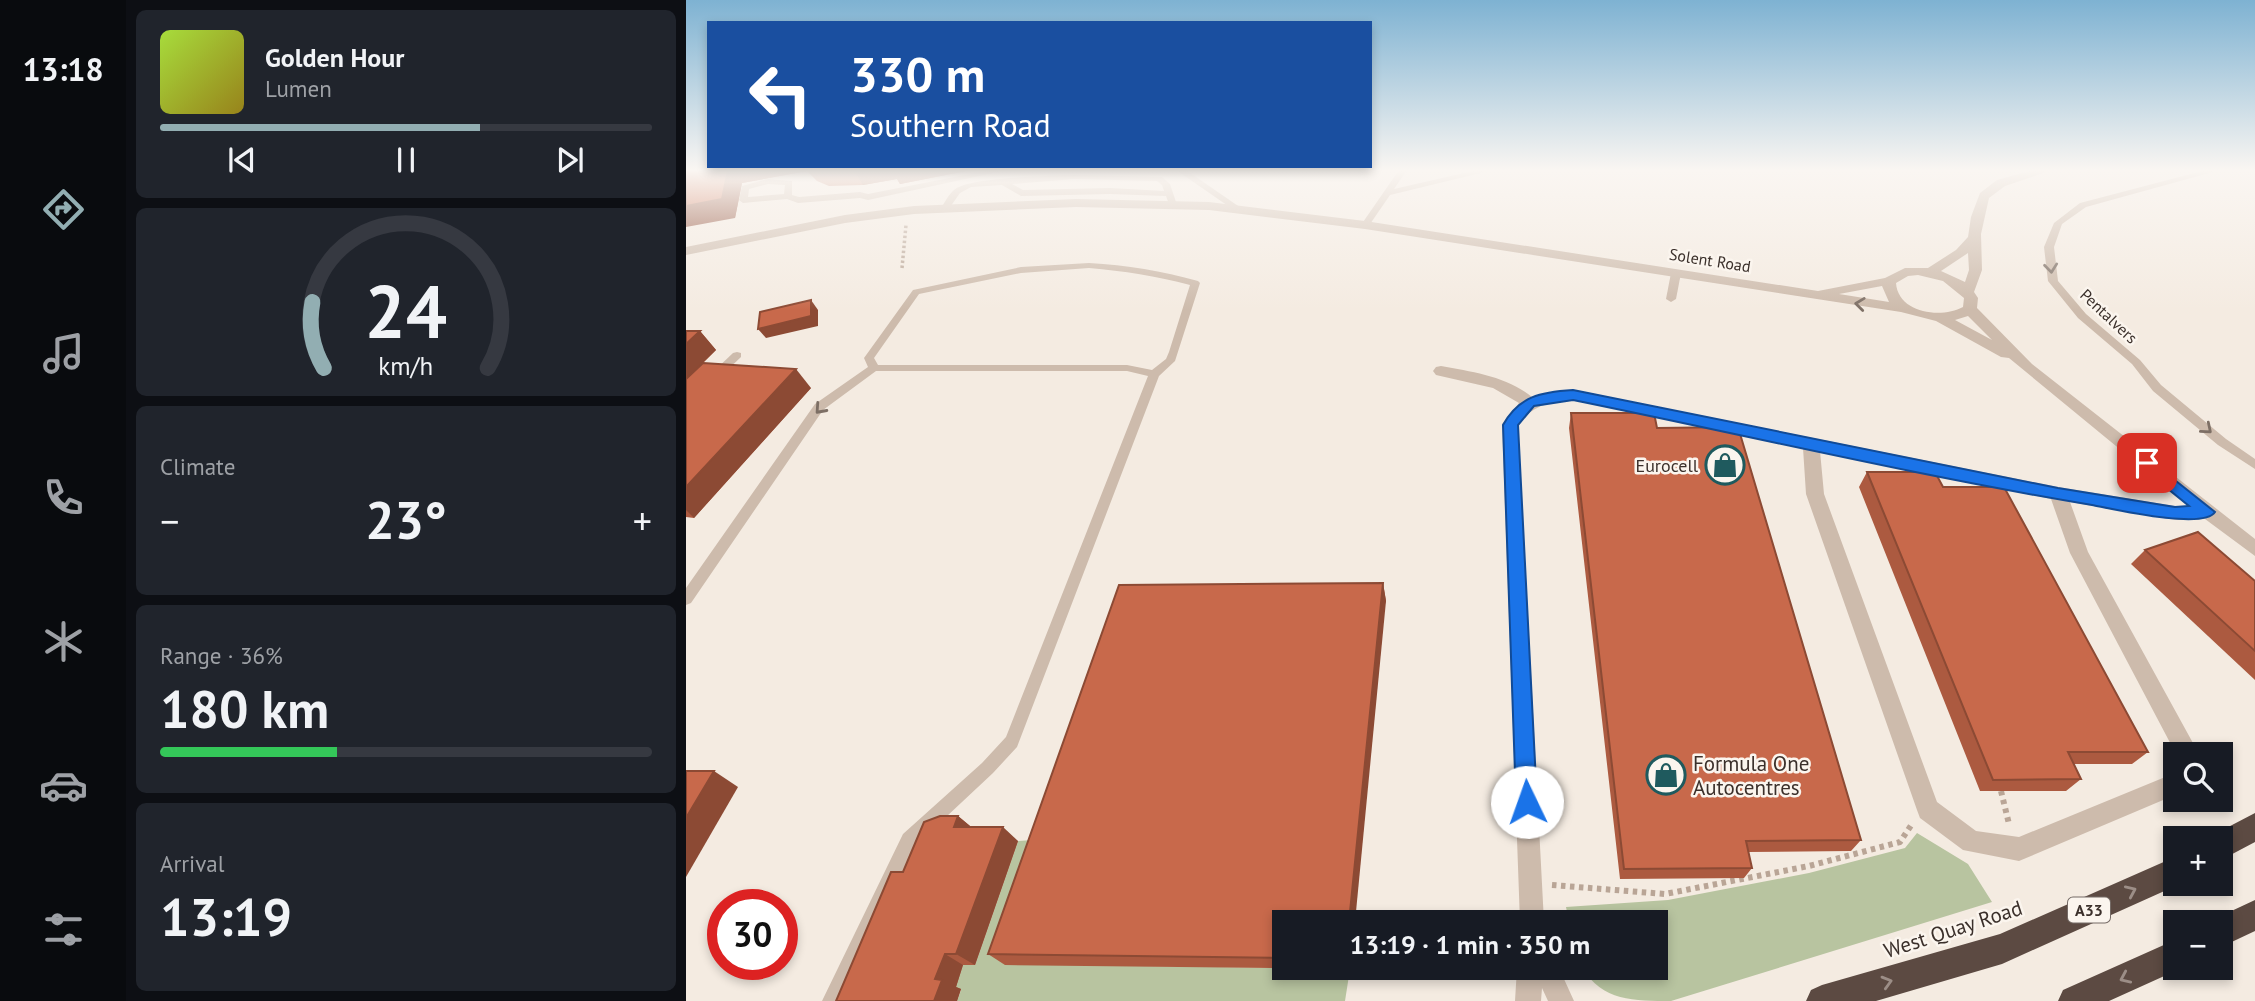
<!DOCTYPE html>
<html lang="en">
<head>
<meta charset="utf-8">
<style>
  :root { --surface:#171b24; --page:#20242c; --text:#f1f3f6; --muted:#9ea1a6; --line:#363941; --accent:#92aeb2 }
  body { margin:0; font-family:"PT Sans",sans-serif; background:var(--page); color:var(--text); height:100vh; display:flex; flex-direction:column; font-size:26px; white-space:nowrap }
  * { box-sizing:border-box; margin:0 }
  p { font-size:23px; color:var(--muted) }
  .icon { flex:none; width:38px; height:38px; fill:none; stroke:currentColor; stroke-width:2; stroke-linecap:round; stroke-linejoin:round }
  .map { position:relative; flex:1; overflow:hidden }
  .side { display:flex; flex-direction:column; gap:10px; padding:10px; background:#0d0f14; width:560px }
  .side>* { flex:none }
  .guide { position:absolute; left:21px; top:21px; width:665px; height:147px; border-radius:0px; box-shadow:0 4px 10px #0003; background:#1a4fa0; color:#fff; overflow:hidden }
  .tools { position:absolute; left:1477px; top:742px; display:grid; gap:14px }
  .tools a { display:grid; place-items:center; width:70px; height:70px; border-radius:0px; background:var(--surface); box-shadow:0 4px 10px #0003; font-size:35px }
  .speed { position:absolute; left:21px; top:889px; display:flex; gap:14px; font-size:35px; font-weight:700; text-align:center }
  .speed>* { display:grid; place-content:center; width:91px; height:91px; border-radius:50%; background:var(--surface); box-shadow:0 4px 10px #0003; line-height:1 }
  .speed .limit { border:10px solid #d22; background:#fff; color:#111 }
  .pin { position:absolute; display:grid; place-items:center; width:60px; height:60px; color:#fff; margin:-30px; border-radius:14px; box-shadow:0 4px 10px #0006 }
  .me { position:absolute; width:77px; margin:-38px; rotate:357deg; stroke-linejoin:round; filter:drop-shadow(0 0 5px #0008) }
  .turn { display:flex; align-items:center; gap:24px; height:147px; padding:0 28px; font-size:32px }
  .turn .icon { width:91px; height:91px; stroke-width:2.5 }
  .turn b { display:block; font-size:49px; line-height:60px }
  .big { font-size:52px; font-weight:800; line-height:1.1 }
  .side .widget { flex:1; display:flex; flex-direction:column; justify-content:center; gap:10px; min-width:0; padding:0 24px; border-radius:10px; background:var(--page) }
  .side .dial { align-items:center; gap:0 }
  .dial svg { height:182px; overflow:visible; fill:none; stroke:var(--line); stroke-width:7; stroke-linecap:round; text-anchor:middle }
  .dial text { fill:var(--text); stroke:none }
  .song { display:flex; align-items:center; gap:21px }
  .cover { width:84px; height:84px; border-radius:10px; background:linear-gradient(135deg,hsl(80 70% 55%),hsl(50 70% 35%)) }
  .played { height:7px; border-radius:4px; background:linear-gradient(90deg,var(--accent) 65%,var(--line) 65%) }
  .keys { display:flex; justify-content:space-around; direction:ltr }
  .heat { display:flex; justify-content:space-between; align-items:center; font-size:38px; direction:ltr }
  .charge { height:10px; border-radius:5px; background:linear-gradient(90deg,#34c759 36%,var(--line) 0) }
  .trip { position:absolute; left:586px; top:910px; width:396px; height:70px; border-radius:0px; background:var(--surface); box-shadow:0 4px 10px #0003; font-weight:800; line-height:70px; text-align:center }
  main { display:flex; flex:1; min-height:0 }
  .menu { display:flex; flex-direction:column; width:126px; justify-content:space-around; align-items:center; background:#090b0e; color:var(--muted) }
  .menu .icon { width:49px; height:49px }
  .menu .selected { color:var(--accent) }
  .menu b { font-size:32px; color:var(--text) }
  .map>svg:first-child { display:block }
  .green { fill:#b8c4a0 }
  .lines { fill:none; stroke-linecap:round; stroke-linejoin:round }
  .path-far1 { stroke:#b9a596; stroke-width:3.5; stroke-dasharray:2.5 2.5; stroke-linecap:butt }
  .path { stroke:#b9a596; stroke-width:6; stroke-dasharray:4.5 4.5; stroke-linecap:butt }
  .lane { fill:#cdbbac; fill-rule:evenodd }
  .street { fill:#cdbbac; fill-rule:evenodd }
  .highway { fill:#5c4a42; fill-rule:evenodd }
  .wall { fill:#ac5a40 }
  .shaded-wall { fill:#8c4a34 }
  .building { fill:#c8694b; stroke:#8c4a34; stroke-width:2 }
  .oneway { stroke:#7d6f65 }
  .oneway2 { stroke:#9c8e87 }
  .route { fill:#1a73e8; stroke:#114b97; stroke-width:2 }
  .labels { text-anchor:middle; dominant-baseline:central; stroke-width:5; stroke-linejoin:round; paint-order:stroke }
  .far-street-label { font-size:16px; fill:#3b302b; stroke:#fbf5ee }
  .shield { fill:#fbf5ee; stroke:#756b66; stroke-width:2 }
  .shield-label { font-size:16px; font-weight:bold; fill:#3b302b }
  .poi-label { font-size:18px; fill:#3b302b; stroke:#fbf5ee; text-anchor:end }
  .near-poi-label { font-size:21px; fill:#3b302b; stroke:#fbf5ee; text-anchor:start }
  .near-street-label { font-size:21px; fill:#3b302b; stroke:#fbf5ee }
</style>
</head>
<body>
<main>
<nav class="menu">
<b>13:18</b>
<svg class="icon selected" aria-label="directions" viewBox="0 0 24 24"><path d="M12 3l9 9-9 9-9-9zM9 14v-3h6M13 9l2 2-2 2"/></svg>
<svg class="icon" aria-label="music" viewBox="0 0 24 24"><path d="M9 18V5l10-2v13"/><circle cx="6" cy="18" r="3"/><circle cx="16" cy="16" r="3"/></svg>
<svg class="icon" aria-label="phone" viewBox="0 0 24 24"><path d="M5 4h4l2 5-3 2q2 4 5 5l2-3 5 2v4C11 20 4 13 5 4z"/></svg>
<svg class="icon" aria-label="climate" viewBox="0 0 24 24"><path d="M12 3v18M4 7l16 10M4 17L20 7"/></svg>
<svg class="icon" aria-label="car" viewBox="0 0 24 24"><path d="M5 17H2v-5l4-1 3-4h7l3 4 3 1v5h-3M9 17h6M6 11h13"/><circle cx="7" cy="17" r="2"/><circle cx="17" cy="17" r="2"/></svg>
<svg class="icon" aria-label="filters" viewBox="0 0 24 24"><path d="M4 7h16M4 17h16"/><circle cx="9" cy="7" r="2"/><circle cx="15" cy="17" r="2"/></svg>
</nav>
<section class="side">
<div class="widget">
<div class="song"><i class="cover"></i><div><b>Golden Hour</b><p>Lumen</p></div></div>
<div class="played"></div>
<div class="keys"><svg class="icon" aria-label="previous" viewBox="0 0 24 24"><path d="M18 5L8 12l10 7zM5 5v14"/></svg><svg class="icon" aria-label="pause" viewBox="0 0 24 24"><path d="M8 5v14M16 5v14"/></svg><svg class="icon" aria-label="next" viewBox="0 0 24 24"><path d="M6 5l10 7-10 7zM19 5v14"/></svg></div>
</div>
<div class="widget dial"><svg viewBox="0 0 100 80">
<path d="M14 69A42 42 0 1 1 86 69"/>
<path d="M14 69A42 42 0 0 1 9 40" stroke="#92aeb2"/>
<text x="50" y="56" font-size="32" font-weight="700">24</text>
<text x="50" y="72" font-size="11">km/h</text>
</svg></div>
<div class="widget"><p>Climate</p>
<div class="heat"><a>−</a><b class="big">23°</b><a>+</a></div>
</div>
<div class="widget"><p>Range · 36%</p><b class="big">180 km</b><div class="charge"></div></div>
<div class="widget"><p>Arrival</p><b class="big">13:19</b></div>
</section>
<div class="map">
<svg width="1569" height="1001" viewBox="0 0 1569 1001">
  <rect width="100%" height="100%" fill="#f4ebe1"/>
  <!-- green -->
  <g class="green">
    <path d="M1231,833l51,31 24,38 -321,99c-36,0 -70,0 -88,-33h73v-46h-87l-3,-15 102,-7 141,-27 96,-25z"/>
    <path d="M362,839l-42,125 344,5 -5,32h-388l4,-11 -6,-1 8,-24h12l43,-124z"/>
  </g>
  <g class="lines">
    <!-- path-far1 -->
    <path class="path-far1" d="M216,268l4,-43"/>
    <!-- path -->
    <g class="path">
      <path d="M1315,791l8,33"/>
      <path d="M866,885l113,9 144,-28 91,-24 12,-18"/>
    </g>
    <!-- lane -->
    <g class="lane">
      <path d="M304,170h17l-139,30 -8,-2 -62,5 -11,-4 -44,4 -4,-3 3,-14 26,-7 24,2v14l7,2 61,-5 8,2zM82,184l17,1 -1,9 -36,3 1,-8z"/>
      <path d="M490,170h10l55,38 -7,2z"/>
      <path d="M713,170h8l-13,19 83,-19h16l-103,25 -22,32h-6l-1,-2z"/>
      <path d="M1520,170h14l-134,37 -24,17 -8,23 4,34 28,33 54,46 21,25 65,54 29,20v10l-37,-24 -65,-54 -21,-27 -54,-46 -30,-37 -4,-34 10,-24 26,-20z"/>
      <path d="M388,175l88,2 8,7 7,21 -7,2 -4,-11 -56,-2 -89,2 -19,-11 -31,2 -11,6 -12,17 -7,-2c4,-6 8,-14 13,-18 14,-13 96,-14 120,-15zM388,179l83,2 5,4 2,6 -54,-3 -87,2 -11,-6z"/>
      <path d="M403,263c38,2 73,8 109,18l2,2 -25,78 -16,15 -142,371 -24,26 -78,73 -74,155h-19l81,-167 79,-71 24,-26 142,-361 -21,-5h-251l-53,39 -132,193 -5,2v-17l129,-184 53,-37 -4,-9 49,-68 108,-23zM403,268c35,3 67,8 101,17l-21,67 -3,7 -14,11 -25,-5h-249l-4,-7 45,-64 102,-21z"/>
      <path d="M990,270l5,3 -5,26 -5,3 -5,-3 5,-26z"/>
      <path d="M51,352l4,1v4l-20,19h-8l-1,-2 1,-2 20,-19z"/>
    </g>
    <!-- street -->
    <g class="street">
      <path d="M1347,170h19l-47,16 -16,12 -8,36 1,36 -8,22 4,6 -1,10 55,56 223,175v17l-50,-37 -30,1 -105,-18 18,50 111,202h-23l-106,-201 -19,-54 -231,-48 4,43 113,308 39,29 43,6 156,-64v22l-156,66 -56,-11 -43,-32 -3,-8 -111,-316 -3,-46 -230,-48c-23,2 -41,5 -55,25l26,497h-24l-18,-498 17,-21 -26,-15 -57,-13 -3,-4 3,-4 5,-1c32,6 65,10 91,31l41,-7 485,97 117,19h14l-180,-148 -8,-1 -65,-36 -35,-9 -536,-83 -156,-19 -133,-3 -162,7 -69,9 -159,32v-8l159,-32 69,-9 162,-7 133,3 156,19 453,70 67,-13 20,-10h23l28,-18 12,-13 3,-20 9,-24 17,-13zM1282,253l1,17 -4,12 -24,-11zM1232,275l25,6 21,17 -1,9c-22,12 -65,6 -67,-24l12,-7zM1196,286l7,16 -50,-8zM1282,316l24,24 -37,-20z"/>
      <path d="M831,968h42l15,33h-26l-6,-13 -1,13h-26z"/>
    </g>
    <!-- highway -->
    <g class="highway">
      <path d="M1569,813v29l-34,18v-22l-10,-2z"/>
      <path d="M1489,857v27h5l-178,80 -126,37h-70l5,-11 11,-5 178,-51z"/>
      <path d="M1569,900v31l-34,16v-25l-11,-1z"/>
      <path d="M1489,940v28h7l-73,33h-51l5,-11z"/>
    </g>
  </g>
  <!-- wall -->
  <g class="wall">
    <path d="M0,170h285l-71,14 -3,-5 -34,6 -34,1 -12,-5 -10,-10 -65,12 -7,35z"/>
    <path d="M0,331h14l16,19 -13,13 108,25 -117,130 -8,-1z"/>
    <path d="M885,413l86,15 204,412 -10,11 -103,1 4,16 -8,10 -124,1 -51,-451z"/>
    <path d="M1181,472l281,280 -16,12h-59l8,15 -15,12h-86l-121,-304z"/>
    <path d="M1459,550l110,31v99l-124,-116z"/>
    <path d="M697,583l3,18 -102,321v46h66v1l-345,-4 -17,-11z"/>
    <path d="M272,816l13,11 47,14 -43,124h-12l-7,22 5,2 -4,12h-121l67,-129z"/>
  </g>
  <!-- shaded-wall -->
  <g class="shaded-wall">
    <path d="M42,170h79v1l-65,12 -7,35 -49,9v-21z"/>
    <path d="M168,170h117l-71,14 -3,-5 -34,6z"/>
    <path d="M125,300l7,10v16l-52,12 -8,-9z"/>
    <path d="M14,331l16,19 -30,29v-35z"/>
    <path d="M110,369l15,19 -117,130 -8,-8v-23z"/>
    <path d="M697,583l3,18 -31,321h-6z"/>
    <path d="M28,771l24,16 -52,90v-59z"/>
    <path d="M272,816l17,14 -21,-3z"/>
    <path d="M317,827l15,14 -43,124 -19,-11z"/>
    <path d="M259,954l18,11 -7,22 5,2 -4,12h-23l1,-22z"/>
  </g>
  <!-- building -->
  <g class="building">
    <path d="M0,170h42l-6,29 -36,7z"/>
    <path d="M125,300v16l-53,13 2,-17z"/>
    <path d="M0,331h14l-14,13z"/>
    <path d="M17,363l93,6 -110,118v-108z"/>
    <path d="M885,413h83l3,15 81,-1 123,413 -115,1 6,27 -128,1z"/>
    <path d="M1181,472h68l8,15h61l144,265h-80l13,27 -88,1z"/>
    <path d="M1512,532l57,49v70l-110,-101z"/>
    <path d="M697,583l-34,339h-65v36l-296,-4 131,-369z"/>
    <path d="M0,771h28l-28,47z"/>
    <path d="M254,816h18l-4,11h49l-47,127h-11l-10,25 7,1 -8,21h-98l55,-129h12l21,-50z"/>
  </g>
  <!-- one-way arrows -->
  <defs><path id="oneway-chevron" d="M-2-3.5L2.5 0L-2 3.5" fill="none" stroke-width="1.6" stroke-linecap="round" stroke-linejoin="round" transform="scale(1.75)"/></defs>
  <g class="oneway">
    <use href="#oneway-chevron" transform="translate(1365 268) rotate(84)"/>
    <use href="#oneway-chevron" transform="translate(1174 304) rotate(-173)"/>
    <use href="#oneway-chevron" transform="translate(134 409) rotate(132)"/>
    <use href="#oneway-chevron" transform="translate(1521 429) rotate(40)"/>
  </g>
  <g class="oneway2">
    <use href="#oneway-chevron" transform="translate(1445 891) rotate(-24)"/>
    <use href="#oneway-chevron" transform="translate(1439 978) rotate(156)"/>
    <use href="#oneway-chevron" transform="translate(1201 982) rotate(-16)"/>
  </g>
  <!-- sky -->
  <linearGradient id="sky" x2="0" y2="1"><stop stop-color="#7eb2d2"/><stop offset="0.55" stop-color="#faf6f2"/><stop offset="1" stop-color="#faf6f2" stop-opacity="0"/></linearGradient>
  <rect width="1569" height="310" fill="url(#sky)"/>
  <!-- route -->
  <path class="route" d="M887,390l485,98 117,19 14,-1 -48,-39 -2,-4 8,-5 68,54c-11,18 -102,-3 -123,-7 -174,-29 -347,-70 -519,-105l-39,6 -16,19 19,377 -3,8 -7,3 -8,-3 -3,-8 -13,-377c16,-29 38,-33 70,-35z"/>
  <!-- icons -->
  <defs>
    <g id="shop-ring" transform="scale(2.0125)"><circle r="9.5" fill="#fbf5ee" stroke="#1f5a5e" stroke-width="1.5"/><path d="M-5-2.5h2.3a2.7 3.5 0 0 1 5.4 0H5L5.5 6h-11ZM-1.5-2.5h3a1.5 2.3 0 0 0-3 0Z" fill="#1f5a5e"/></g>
  </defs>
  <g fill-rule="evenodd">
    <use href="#shop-ring" x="1039" y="465"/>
    <use href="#shop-ring" x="980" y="775"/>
  </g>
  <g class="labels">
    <!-- far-street labels -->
    <g class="far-street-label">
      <text transform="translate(1024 260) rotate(9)">Solent Road</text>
      <text transform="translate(1423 316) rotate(43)">Pentalvers</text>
    </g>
    <!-- shield labels -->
    <rect class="shield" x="1382" y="897.5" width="42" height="25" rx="5"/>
    <g class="shield-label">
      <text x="1403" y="910">A33</text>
    </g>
    <!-- poi labels -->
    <g class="poi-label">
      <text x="1012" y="465">Eurocell</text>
    </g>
    <!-- near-poi labels -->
    <g class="near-poi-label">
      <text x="1007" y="763">Formula One<tspan x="1007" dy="24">Autocentres</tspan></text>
    </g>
    <!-- near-street labels -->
    <g class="near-street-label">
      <text transform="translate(1267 929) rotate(-18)">West Quay Road</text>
    </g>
  </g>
</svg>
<div class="tools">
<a><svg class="icon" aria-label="search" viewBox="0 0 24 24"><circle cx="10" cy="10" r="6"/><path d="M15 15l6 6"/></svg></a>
<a>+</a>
<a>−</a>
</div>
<div class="speed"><div class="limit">30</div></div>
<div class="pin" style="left:1461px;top:463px;background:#d93025"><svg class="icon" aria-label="arrive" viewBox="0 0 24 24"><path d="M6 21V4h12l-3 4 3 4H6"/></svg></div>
<svg class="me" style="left:841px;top:802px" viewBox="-20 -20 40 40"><circle r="19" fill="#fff"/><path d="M0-13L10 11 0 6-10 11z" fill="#1a73e8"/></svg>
<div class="trip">13:19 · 1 min · 350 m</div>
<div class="guide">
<div class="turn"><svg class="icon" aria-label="left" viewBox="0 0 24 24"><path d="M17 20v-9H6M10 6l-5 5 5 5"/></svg><div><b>330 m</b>Southern Road</div></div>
</div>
</div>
</main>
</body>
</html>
